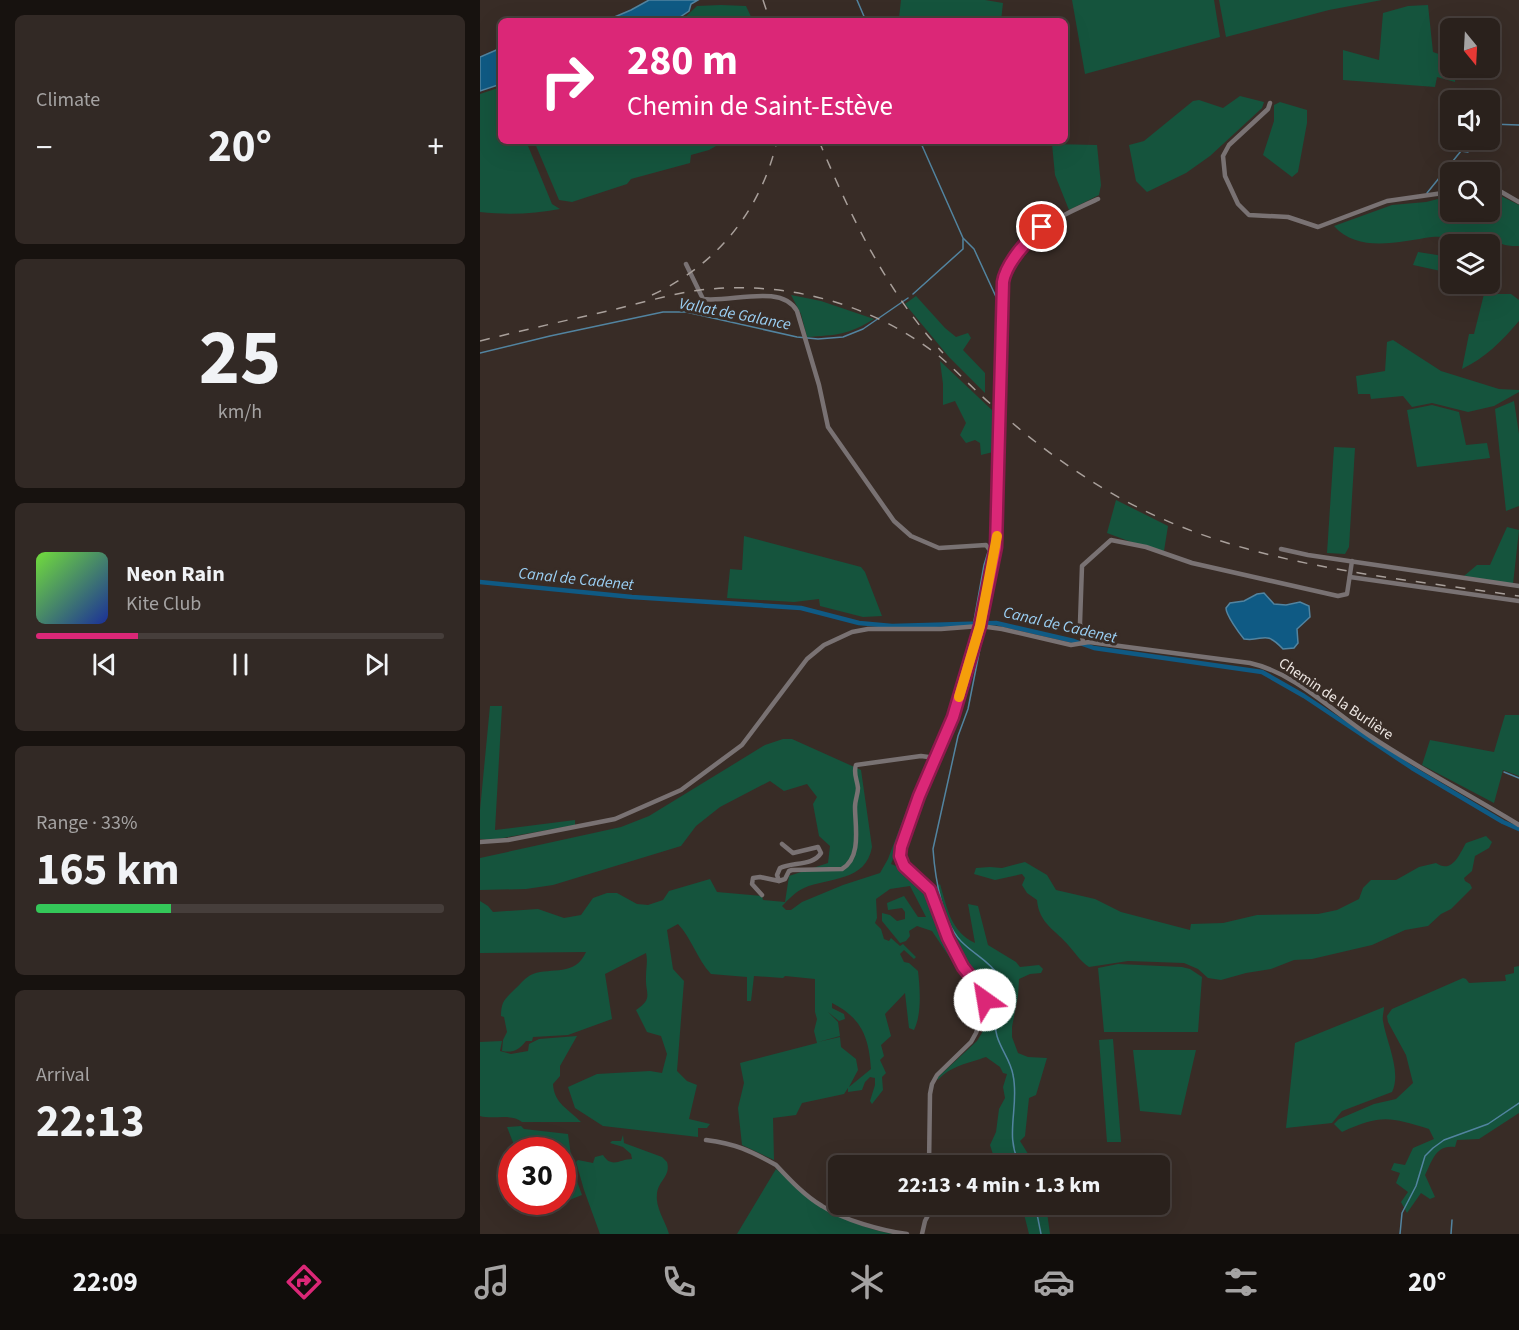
<!DOCTYPE html>
<html lang="en">
<head>
<meta charset="utf-8">
<style>
  :root { --surface:#2a211c; --page:#322925; --text:#f1f3f6; --muted:#a5a3a3; --line:#463e3b; --accent:#db2777 }
  body { margin:0; font-family:"Source Sans 3",sans-serif; background:var(--page); color:var(--text); height:100vh; display:flex; flex-direction:column; font-size:22px; white-space:nowrap }
  * { box-sizing:border-box; margin:0 }
  p { font-size:20px; color:var(--muted) }
  .icon { flex:none; width:33px; height:33px; fill:none; stroke:currentColor; stroke-width:2; stroke-linecap:round; stroke-linejoin:round }
  .map { position:relative; flex:1; overflow:hidden }
  .drawer { display:flex; flex-direction:column; gap:15px; padding:15px; background:#17120f; width:480px }
  .drawer>* { flex:none }
  .guide { position:absolute; left:18px; top:18px; width:570px; height:126px; border-radius:9px; box-shadow:0 6px 24px #0002,0 0 0 2px var(--line); background:#db2777; color:#fff; overflow:hidden }
  .needle { width:39px; rotate:162deg }
  .fabs { position:absolute; left:960px; top:18px; display:grid; gap:12px }
  .fabs a { display:grid; place-items:center; width:60px; height:60px; border-radius:9px; background:var(--surface); box-shadow:0 6px 24px #0002,0 0 0 2px var(--line); font-size:30px }
  .speed { position:absolute; left:18px; top:1137px; display:flex; gap:12px; font-size:30px; font-weight:700; text-align:center }
  .speed>* { display:grid; place-content:center; width:78px; height:78px; border-radius:50%; background:var(--surface); box-shadow:0 6px 24px #0002,0 0 0 2px var(--line); line-height:1 }
  .speed .limit { border:9px solid #d22; background:#fff; color:#111 }
  .pin { position:absolute; display:grid; place-items:center; width:51px; height:51px; color:#fff; margin:-26px; border:3px solid #fff; border-radius:50%; box-shadow:0 2px 6px #0007 }
  .me { position:absolute; width:66px; margin:-33px; rotate:328deg; stroke-linejoin:round; filter:drop-shadow(0 0 4px #0008) }
  .turn { display:flex; align-items:center; gap:21px; height:126px; padding:0 30px; font-size:27px }
  .turn .icon { width:78px; height:78px; stroke-width:2.5 }
  .turn b { display:block; font-size:42px; line-height:51px }
  .big { font-size:45px; font-weight:700; line-height:1.1 }
  .drawer .tile { flex:1; display:flex; flex-direction:column; justify-content:center; gap:9px; min-width:0; padding:0 21px; border-radius:9px; background:var(--page) }
  .drawer .dial { align-items:center; gap:0 }
  .dial b { font-size:78px; line-height:1 }
  .song { display:flex; align-items:center; gap:18px }
  .cover { width:72px; height:72px; border-radius:9px; background:linear-gradient(135deg,hsl(100 70% 55%),hsl(230 70% 35%)) }
  .played { height:6px; border-radius:3px; background:linear-gradient(90deg,var(--accent) 25%,var(--line) 25%) }
  .keys { display:flex; justify-content:space-around; direction:ltr }
  .heat { display:flex; justify-content:space-between; align-items:center; font-size:33px; direction:ltr }
  .charge { height:9px; border-radius:4px; background:linear-gradient(90deg,#34c759 33%,var(--line) 0) }
  .trip { position:absolute; left:348px; top:1155px; width:342px; height:60px; border-radius:9px; background:var(--surface); box-shadow:0 6px 24px #0002,0 0 0 2px var(--line); font-weight:700; line-height:60px; text-align:center }
  .dock { display:flex; height:96px; justify-content:space-around; align-items:center; background:#110d0b; color:var(--muted) }
  .dock .icon { width:42px; height:42px }
  .dock .selected { color:var(--accent) }
  .dock b { font-size:27px; color:var(--text) }
  main { display:flex; flex:1; min-height:0 }
  .map>svg:first-child { display:block }
  .green { fill:#15543d; fill-rule:evenodd }
  .water { fill:#0f5a84; stroke:#5284a0; stroke-width:1.5 }
  .lines { fill:none; stroke-linecap:round; stroke-linejoin:round }
  .stream { stroke:#5284a0; stroke-width:1.5 }
  .canal { stroke:#0f5a84; stroke-width:4.5 }
  .minor { stroke:#797273; stroke-width:4.5 }
  .rail { stroke:#a9a09b; stroke-width:1.5; stroke-dasharray:10 10; stroke-linecap:butt }
  .route-casing { stroke:#8e194d; stroke-width:15 }
  .route { stroke:#db2777; stroke-width:10 }
  .slow { stroke:#f59e0b; stroke-width:10 }
  .labels { text-anchor:middle; dominant-baseline:central; stroke-width:6; stroke-linejoin:round; paint-order:stroke }
  .street-label { font-size:15px; fill:#ede6e2; stroke:#382c26 }
  .water-label { font-size:16px; font-style:italic; fill:#9bd0f5; stroke:#382c26 }
</style>
</head>
<body>
<main>
<section class="drawer">
<div class="tile"><p>Climate</p>
<div class="heat"><a>−</a><b class="big">20°</b><a>+</a></div>
</div>
<div class="tile dial"><b>25</b><p>km/h</p></div>
<div class="tile">
<div class="song"><i class="cover"></i><div><b>Neon Rain</b><p>Kite Club</p></div></div>
<div class="played"></div>
<div class="keys"><svg class="icon" aria-label="previous" viewBox="0 0 24 24"><path d="M18 5L8 12l10 7zM5 5v14"/></svg><svg class="icon" aria-label="pause" viewBox="0 0 24 24"><path d="M8 5v14M16 5v14"/></svg><svg class="icon" aria-label="next" viewBox="0 0 24 24"><path d="M6 5l10 7-10 7zM19 5v14"/></svg></div>
</div>
<div class="tile"><p>Range · 33%</p><b class="big">165 km</b><div class="charge"></div></div>
<div class="tile"><p>Arrival</p><b class="big">22:13</b></div>
</section>
<div class="map">
<svg width="1039" height="1234" viewBox="0 0 1039 1234">
  <rect width="100%" height="100%" fill="#382c26"/>
  <!-- green -->
  <g class="green">
    <path d="M421,0h84l18,3 -2,18h-106l4,-3z"/>
    <path d="M592,0h142l6,37 -135,37z"/>
    <path d="M739,0h163l-53,10 -103,27z"/>
    <path d="M241,5l25,1 7,15h-72l16,-15z"/>
    <path d="M948,5l5,47 17,6v10h6l-1,14 -18,-5 -2,10 -92,-7v-30l36,10 4,-47 25,-7z"/>
    <path d="M21,87v54h25l26,63 8,5c-26,5 -53,6 -80,3v-118z"/>
    <path d="M760,96l24,6 -2,6 -52,48 -24,17 -39,19 -11,-11 -7,-36 15,-4 49,-40 6,-1 24,8z"/>
    <path d="M800,102l27,8v13l-9,49 -6,5 -29,-22 11,-34v-16z"/>
    <path d="M54,141h191l-16,9 -18,5 -1,8 -59,16 -4,5 -55,18 -13,-2z"/>
    <path d="M572,144l45,1 4,40 -2,10 -30,15 -14,-35z"/>
    <path d="M1013,192l26,13v41c-4,0 -10,0 -14,-1 -8,-2 -13,-9 -22,-9 -6,1 -12,3 -18,3 -11,0 -21,-3 -33,-2 -31,4 -73,17 -98,-11l58,-21 34,-3 24,-6v16h40v-19z"/>
    <path d="M938,252l32,5v16l-37,-8z"/>
    <path d="M1004,294h27l8,6v21c-17,20 -34,37 -57,48l7,-35h5z"/>
    <path d="M311,295l30,6 53,18c-26,16 -37,16 -67,18l-6,-23z"/>
    <path d="M436,296l29,32 11,9 12,-4 3,5 -8,12 22,23v20l-36,-36 -44,-53z"/>
    <path d="M913,340l48,31 58,18 20,1v2l-25,14 -26,6 -36,-9 -20,4 -9,-11 -32,3 -1,-5h-12l-2,-18 29,-5 2,-29z"/>
    <path d="M460,361l54,51 -1,40 -12,3 -1,-12 -5,-3 -9,3 -6,-8 6,-12 -11,-22 -12,4v-21z"/>
    <path d="M1034,401l5,33v72l-13,5 -11,-102z"/>
    <path d="M952,405l27,7 7,33 21,-2 3,15 -73,9 -10,-57z"/>
    <path d="M854,447l21,1 -6,99 -4,7 -18,-1z"/>
    <path d="M636,500l52,26 -4,25 -33,-9 -24,-9z"/>
    <path d="M1027,527l12,3 -6,54 -49,-8 13,-11h13z"/>
    <path d="M264,536l117,31 4,5 17,44 -19,1 -43,-11 -1,-7 -25,3 -67,-4 3,-29 12,1z"/>
    <path d="M10,706h12l-7,124 80,-10v5l-83,15 -12,-1v-29z"/>
    <path d="M1025,715h14v61l-16,-6 -9,33 -72,-38 8,-25 64,12z"/>
    <path d="M303,739h9l69,31 11,77c-6,35 -43,30 -68,41 -8,3 -16,12 -22,18l4,4h5l11,-8 41,-17 37,-12 8,-14 24,-64 5,3 -26,66c15,5 32,17 40,31 6,11 7,25 12,36 7,18 16,34 28,49l-21,-22 -18,-27 -15,-5 -8,5 1,5 -4,5 -6,2 -18,-22v-8l8,2 7,6 8,-2v-7l-3,-4 -14,2 -1,-7 17,-7 14,21h8l-16,-31 -20,3 -14,10 1,19 -2,5 6,6 3,10 5,2 2,-3 9,8 3,-2 13,13 -2,2 -10,-9 -4,4 4,8 5,1 9,8c2,17 4,43 -4,59l-5,-2 -4,-35 -20,21 6,22 -10,9 3,11 -4,4 6,13 -4,4 1,13 -11,14 -2,-3 5,-16v-7l-5,-1 -5,5 -3,8 -14,2v-4l-4,6 -42,9 -6,12 -23,3 1,42 -32,-15 -4,-37 6,-25 -4,-20 77,-20 -3,-12 3,-12 -2,-7v-33l-30,-3 -2,2 -29,-2 -3,25h-4v-24l-36,-3c-14,-15 -19,-35 -33,-50l-11,6 6,39 11,12 -7,90 10,10 10,4 -8,34 21,5 -3,4h-9v9l-95,-11 -28,-18 -7,-21 29,-13 53,-3 12,2 5,-19 -6,-18 -14,-4 -11,-22c18,-12 9,-16 10,-33 0,-10 2,-15 0,-24l-41,21 7,45 -44,16 -35,2 -1,4h-6c-7,9 -13,12 -24,10l1,-11 4,-8 -3,-15 -3,-1c0,-15 4,-17 14,-27 6,-5 10,-12 18,-15 19,-7 42,3 53,-22l-106,1v-52l8,5 5,6 45,-3 26,9 17,-3 12,-17 14,-5h10l20,11 11,1 15,-5 6,-9 41,-12 7,13 45,4 1,4 22,2 4,-26 39,-13 2,-17 -11,-10 -6,-32 4,-7 -10,-13 -23,7 -14,-10 -50,26 -24,19 -15,20 -128,39 -27,4 -46,1v-32l141,-31 28,-11 116,-71zM352,1003c30,15 37,35 39,66l-22,18 9,-17 -2,-11 -15,-12 -1,-10 -22,5 22,-6 -2,-14 -10,-10 11,9 6,-2 -1,-5 -12,-6z"/>
    <path d="M1006,836l6,6 -3,6 -14,8 -3,15 -8,7 1,3 5,3 2,4 -21,21 -10,5 -13,12 -23,4 -33,15 -60,14 -18,1 -23,9 -25,4 -25,7 -13,-2 -10,-9 -14,-6 -56,-2 -39,6c-9,-6 -13,-13 -20,-21 -13,-16 -30,-22 -32,-46l-10,-7 -5,-8 3,-7 -3,-4 -27,6 -21,-6 2,-6 14,-1 12,1 23,-6 22,13 9,15 39,9 26,13 69,18 1,-6 32,-1 34,-8 61,-1 19,-4 22,-11 4,-11 8,-8h25l23,-13 17,-4c16,11 23,-8 30,-20z"/>
    <path d="M460,884c7,24 11,48 35,59l-7,-39 10,2 10,39 28,17 4,5 19,-2 4,4 -2,4 -11,1 -11,5 -1,17 -6,31v10l6,16 10,4 19,1 -11,37 -7,3 -4,38 -5,5 15,24 -39,-1 -6,-19 6,-13 3,-23 6,-11 -2,-11 4,-13 -4,-1 -3,-6 -14,-10c-17,6 -36,9 -48,23l-1,-2 40,-37c31,-47 -4,-54 -21,-89 -10,-19 -16,-40 -23,-61z"/>
    <path d="M638,964l64,3 8,2 12,8 -4,55h-94l-6,-64z"/>
    <path d="M1039,966v147l-40,26 -22,1 -2,7c-19,-3 -23,14 -30,28l10,22 -5,2 -9,-6 -14,20 -6,-11 7,-10 -12,-9 4,-10 -9,-3 3,-7 11,2 8,-17 21,-9 -5,-10c-39,-12 -48,-15 -87,3l-8,-8 5,-5 35,-15 22,-5 17,-16 -7,-28 -18,-33 -1,-6 5,-7 71,-31 3,1 3,4 37,-2 -1,-6 9,-2v-6z"/>
    <path d="M904,1007c0,4 -2,10 -1,14 3,20 19,51 9,71l-50,19 -10,12 -46,5 9,-85z"/>
    <path d="M97,1036l-17,30v10l-7,8c1,20 16,25 28,38h-59c-11,-9 -29,-2 -42,-6v-74l22,-1 -2,10 11,3 17,-3 1,-7 10,-5z"/>
    <path d="M633,1039l8,103h-14l-8,-102z"/>
    <path d="M653,1050h63l-15,65 -41,-4z"/>
    <path d="M41,1126l3,3 44,5 5,36 9,25 -43,17 -3,-10h26v-52h-46l-9,-23z"/>
    <path d="M143,1135l1,8 38,14 5,5c4,14 -8,18 -10,31 -2,15 8,27 12,41h-69l-16,-44 -8,-28 2,-2 15,3 2,-6 8,-2c9,14 17,4 29,4l-1,-5 -8,-7 -13,-4 2,-2h9z"/>
    <path d="M296,1169c34,30 73,59 119,65h-158z"/>
    <path d="M539,1205h27l4,29h-21l-4,-16z"/>
  </g>
  <!-- water -->
  <g class="water">
    <path d="M169,0h49l-7,4 -2,7 -15,10h-69l26,-11z"/>
    <path d="M21,48v36l-21,7v-34z"/>
    <path d="M784,593l10,11 12,1 14,-3 9,4 1,11 -13,12 1,14 -4,5 -11,1c-19,-20 -19,-7 -39,-10 -5,-6 -18,-24 -18,-31l4,-5 14,-2 13,-7z"/>
  </g>
  <g class="lines">
    <!-- stream -->
    <g class="stream">
      <path d="M377,0l9,21"/>
      <path d="M1010,124l29,1"/>
      <path d="M440,141l43,97 11,11 23,50 2,9 -2,85"/>
      <path d="M947,193l34,-42 7,1 5,-12"/>
      <path d="M433,294l50,-45v-10"/>
      <path d="M0,353l70,-17 113,-24h23l111,25 21,2 25,-2 20,-8 45,-31"/>
      <path d="M511,544l2,-7 4,-136"/>
      <path d="M494,621l10,-56 4,-13"/>
      <path d="M503,633l-15,76 -10,27 -25,113c2,28 9,77 32,96 12,11 25,17 34,31 0,20 -8,41 -2,60 4,14 14,25 16,39 7,31 -10,62 8,91"/>
      <path d="M1024,772l15,6"/>
      <path d="M555,1204l6,30"/>
      <path d="M920,1234l2,-21 14,-27 9,-30 8,-8 11,-8 44,-16 31,-21"/>
      <path d="M971,1234l1,-14"/>
    </g>
    <!-- canal -->
    <path class="canal" d="M0,582l152,15 169,11 58,15 33,3 104,-3 78,18 20,7 168,24 42,24 108,72 91,54 16,7"/>
    <!-- minor -->
    <g class="minor">
      <path d="M790,103l-2,6 -39,36 -6,11 2,20 13,28 11,11 39,2 30,10 69,-26 63,-9"/>
      <path d="M1010,189l8,1 21,12"/>
      <path d="M206,264l17,35c27,4 78,-16 94,12l22,74 9,42 66,94 17,15 28,12 47,-3 5,7 -2,14"/>
      <path d="M801,549l27,6 211,31"/>
      <path d="M870,577l169,24"/>
      <path d="M603,642l-3,-19 2,-57 29,-26 35,7 46,16 146,33 9,-2 5,-33"/>
      <path d="M0,842l28,-2 107,-21 66,-29 61,-45 65,-86 17,-14 28,-13 16,-3h73l39,-3 22,3 69,16 18,-3 161,21c45,10 82,48 120,73 48,32 100,59 149,89"/>
      <path d="M302,844l11,9 25,-6 3,6c-8,13 -28,9 -41,15l-3,7 2,6 6,-2 4,-8 3,-1 50,-1c20,-12 13,-43 13,-62 0,-7 3,-13 3,-19 -1,-9 -5,-15 -2,-23l65,-9 15,2"/>
      <path d="M282,895l-10,-11 1,-6 7,-1 19,4"/>
      <path d="M226,1140c30,4 43,10 70,25 14,15 29,31 46,41 21,14 61,25 85,28"/>
      <path d="M449,1166l1,-72 2,-10 5,-9 34,-33 5,-9 8,-22 1,-15 -22,-29 -15,-29 -18,-48 -26,-24 -4,-15 19,-55 34,-79 27,-91 16,-79 8,-270c19,-45 52,-59 94,-78"/>
      <path d="M442,1234l3,-13 9,-17"/>
    </g>
    <!-- rail -->
    <g class="rail">
      <path d="M283,0l7,21"/>
      <path d="M339,141c32,76 67,150 124,212"/>
      <path d="M172,295c65,-30 109,-85 125,-154"/>
      <path d="M0,341c44,-11 88,-21 132,-31 29,-7 59,-16 88,-20 85,-10 171,13 239,66 19,16 35,34 54,50 44,40 94,76 148,103 118,58 250,68 378,87"/>
    </g>
  </g>
  <g class="lines">
    <!-- route casing -->
    <g class="route-casing">
      <path id="route" d="M505,1000l-2,-8 -20,-25 -15,-29 -18,-48 -26,-24 -4,-10 1,-9 18,-51 34,-79 27,-91 16,-79 7,-265c3,-19 25,-43 39,-55"/>
    </g>
    <!-- route -->
    <use href="#route" class="route"/>
    <!-- slow -->
    <path class="slow" d="M479,697l21,-71 17,-90"/>
  </g>
  <g class="labels">
    <!-- street labels -->
    <g class="street-label">
      <text transform="translate(856 699) rotate(34)">Chemin de la Burlière</text>
    </g>
    <!-- water labels -->
    <g class="water-label">
      <text transform="translate(255 314) rotate(11)">Vallat de Galance</text>
      <text transform="translate(96 579) rotate(6)">Canal de Cadenet</text>
      <text transform="translate(580 625) rotate(13)">Canal de Cadenet</text>
    </g>
  </g>
</svg>
<div class="fabs">
<a><svg class="needle" viewBox="-14 -14 28 28"><path d="M0-13l5 13h-10z" fill="#e53935"/><path d="M0 13l5-13h-10z" fill="#a5a3a3"/></svg></a>
<a><svg class="icon" aria-label="sound" viewBox="0 0 24 24"><path d="M4 9h4l5-4v14l-5-4H4zM17 9q2 3 0 6"/></svg></a>
<a><svg class="icon" aria-label="search" viewBox="0 0 24 24"><circle cx="10" cy="10" r="6"/><path d="M15 15l6 6"/></svg></a>
<a><svg class="icon" aria-label="layers" viewBox="0 0 24 24"><path d="M12 4l9 5-9 5-9-5zM3 14l9 5 9-5"/></svg></a>
</div>
<div class="speed"><div class="limit">30</div></div>
<div class="pin" style="left:562px;top:227px;background:#d93025"><svg class="icon" aria-label="arrive" viewBox="0 0 24 24"><path d="M6 21V4h12l-3 4 3 4H6"/></svg></div>
<svg class="me" style="left:505px;top:1000px" viewBox="-20 -20 40 40"><circle r="19" fill="#fff"/><path d="M0-13L10 11 0 6-10 11z" fill="#db2777"/></svg>
<div class="trip">22:13 · 4 min · 1.3 km</div>
<div class="guide">
<div class="turn"><svg class="icon" aria-label="right" viewBox="0 0 24 24"><path d="M7 20v-9h11M14 6l5 5-5 5"/></svg><div><b>280 m</b>Chemin de Saint-Estève</div></div>
</div>
</div>
</main>
<nav class="dock">
<b>22:09</b>
<svg class="icon selected" aria-label="directions" viewBox="0 0 24 24"><path d="M12 3l9 9-9 9-9-9zM9 14v-3h6M13 9l2 2-2 2"/></svg>
<svg class="icon" aria-label="music" viewBox="0 0 24 24"><path d="M9 18V5l10-2v13"/><circle cx="6" cy="18" r="3"/><circle cx="16" cy="16" r="3"/></svg>
<svg class="icon" aria-label="phone" viewBox="0 0 24 24"><path d="M5 4h4l2 5-3 2q2 4 5 5l2-3 5 2v4C11 20 4 13 5 4z"/></svg>
<svg class="icon" aria-label="climate" viewBox="0 0 24 24"><path d="M12 3v18M4 7l16 10M4 17L20 7"/></svg>
<svg class="icon" aria-label="car" viewBox="0 0 24 24"><path d="M5 17H2v-5l4-1 3-4h7l3 4 3 1v5h-3M9 17h6M6 11h13"/><circle cx="7" cy="17" r="2"/><circle cx="17" cy="17" r="2"/></svg>
<svg class="icon" aria-label="filters" viewBox="0 0 24 24"><path d="M4 7h16M4 17h16"/><circle cx="9" cy="7" r="2"/><circle cx="15" cy="17" r="2"/></svg>
<b>20°</b>
</nav>
</body>
</html>
